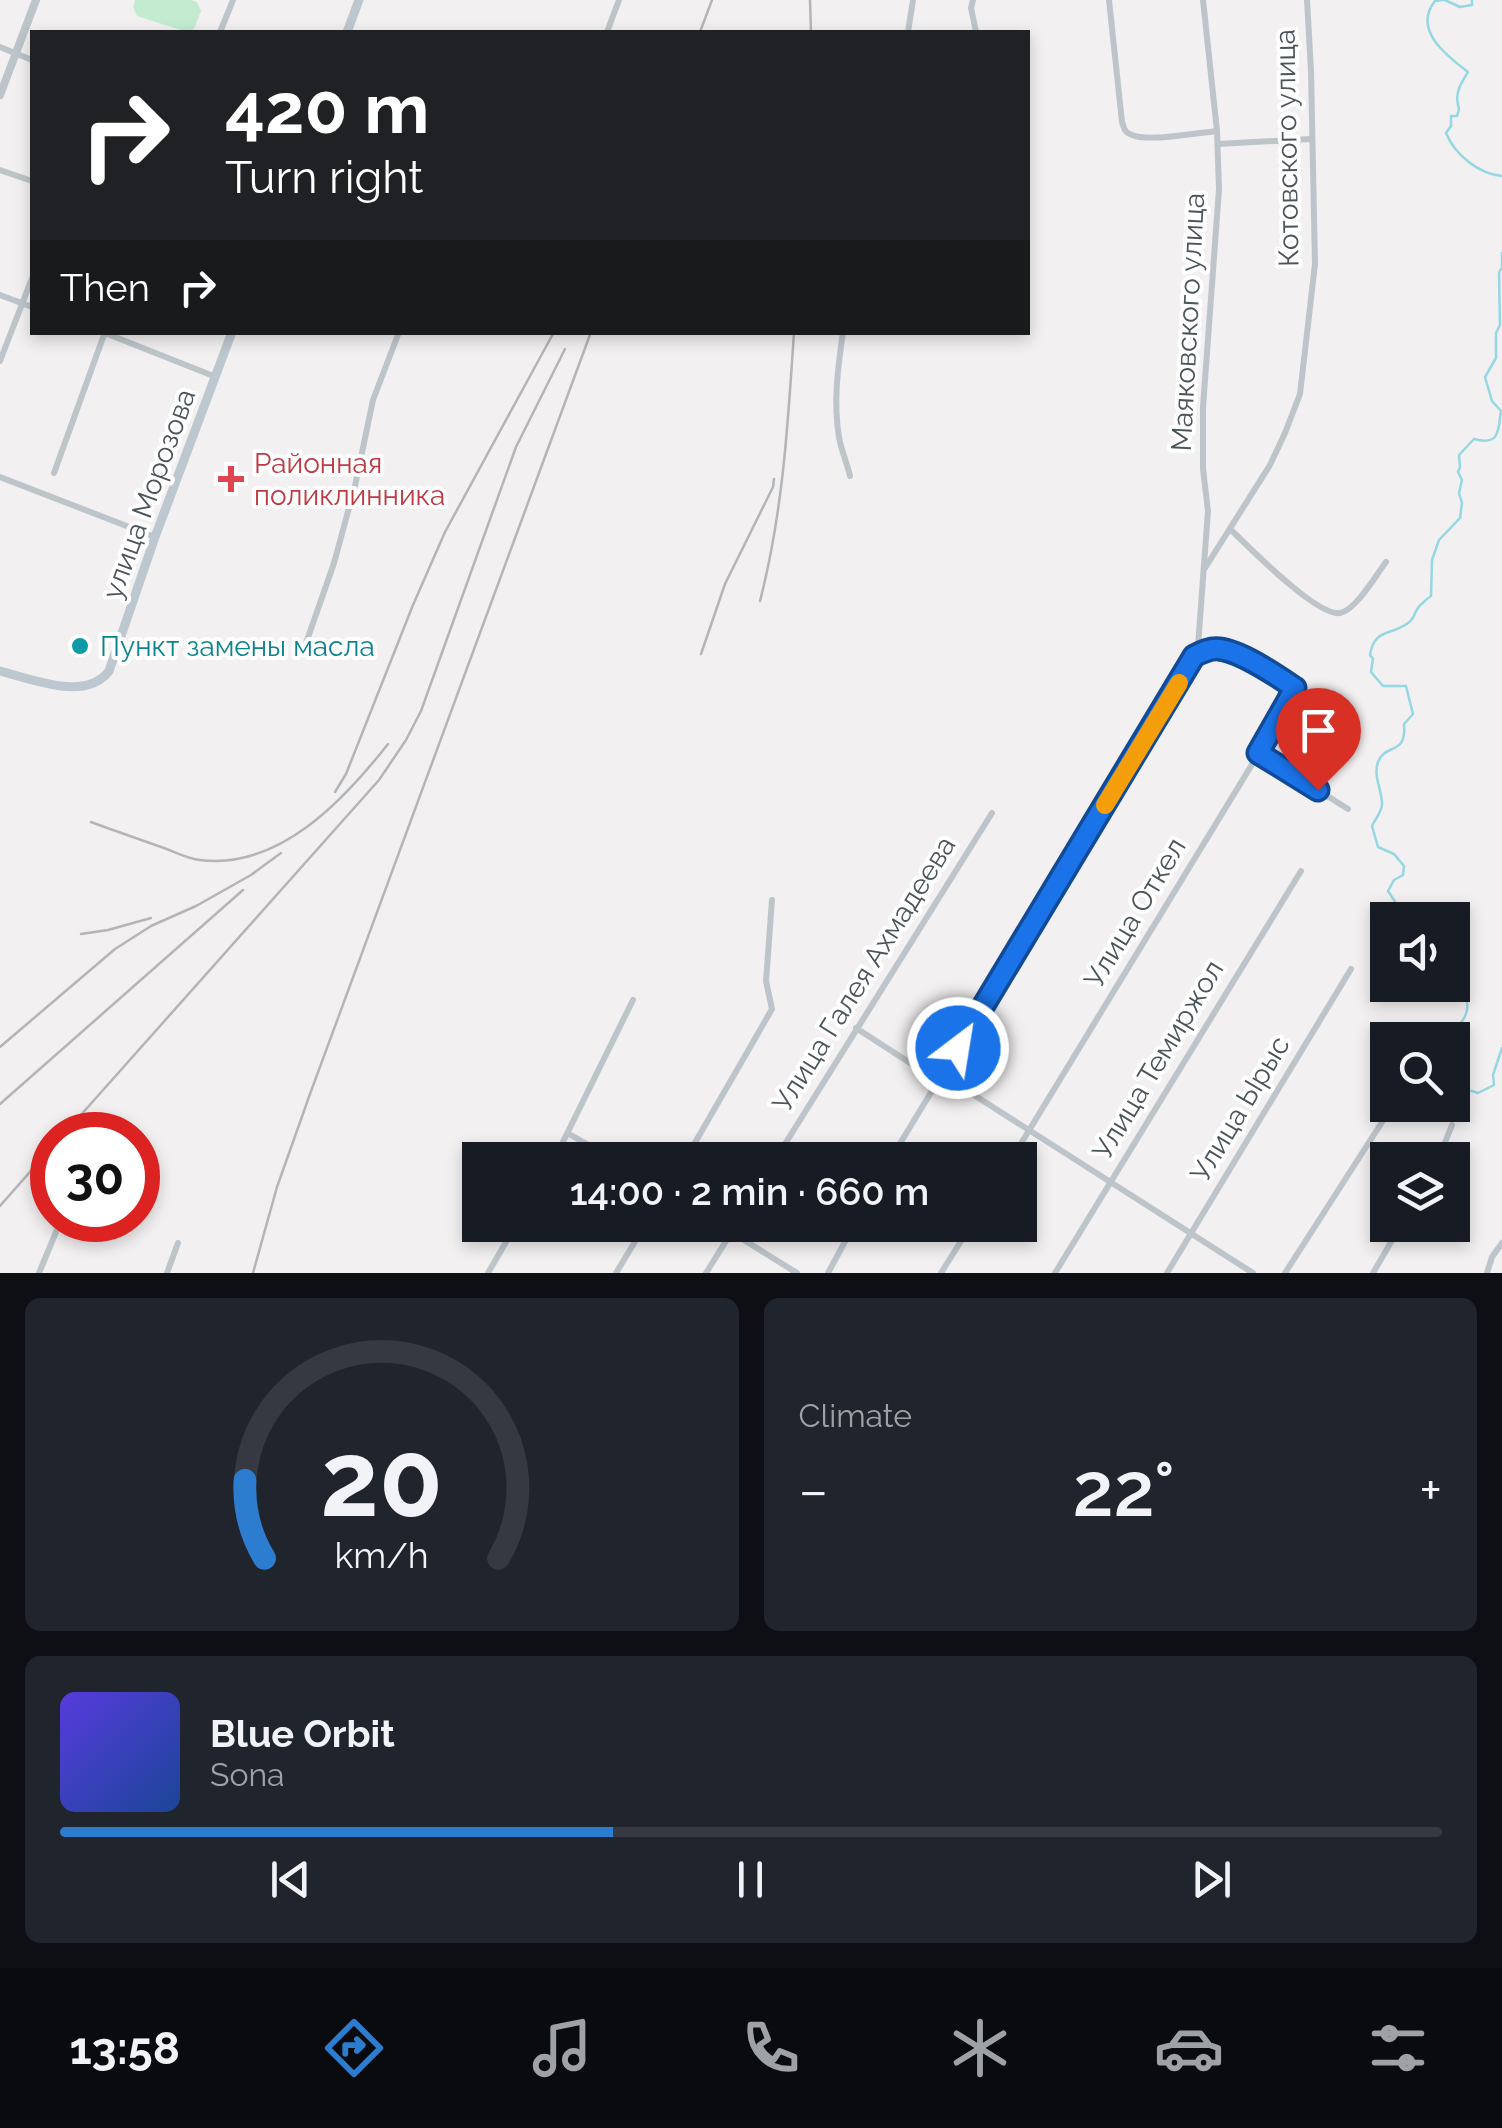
<!DOCTYPE html>
<html lang="en">
<head>
<meta charset="utf-8">
<style>
  :root { --surface:#171b24; --page:#20242c; --text:#f1f3f6; --muted:#9ea1a6; --line:#363941; --accent:#2c7cd0 }
  body { margin:0; font-family:Raleway,sans-serif; background:var(--page); color:var(--text); height:100vh; display:flex; flex-direction:column; font-size:38px; white-space:nowrap }
  * { box-sizing:border-box; margin:0 }
  p { font-size:32px; color:var(--muted) }
  .icon { flex:none; width:55px; height:55px; fill:none; stroke:currentColor; stroke-width:2; stroke-linecap:round; stroke-linejoin:round }
  .map { position:relative; height:1273px; overflow:hidden }
  .panel { display:flex; flex-direction:column; gap:25px; padding:25px; background:#0d0f14; flex:1 }
  .panel>* { flex:none }
  .top-card { position:absolute; left:30px; top:30px; width:1000px; height:305px; border-radius:0px; box-shadow:0 5px 15px #0003; background:#202124; color:#fff; overflow:hidden }
  .tools { position:absolute; left:1370px; top:902px; display:grid; gap:20px }
  .tools a { display:grid; place-items:center; width:100px; height:100px; border-radius:0px; background:var(--surface); box-shadow:0 5px 15px #0003; font-size:50px }
  .speed { position:absolute; left:30px; top:1112px; display:flex; gap:20px; font-size:50px; font-weight:700; text-align:center }
  .speed>* { display:grid; place-content:center; width:130px; height:130px; border-radius:50%; background:var(--surface); box-shadow:0 5px 15px #0003; line-height:1 }
  .speed .limit { border:15px solid #d22; background:#fff; color:#111 }
  .pin { position:absolute; display:grid; place-items:center; width:85px; height:85px; color:#fff; margin:-102px -42px; border-radius:50% 50% 50% 0; rotate:-45deg; box-shadow:0 0 10px #0007 }
  .pin .icon { rotate:45deg }
  .me { position:absolute; width:110px; margin:-55px; rotate:31deg; stroke-linejoin:round; filter:drop-shadow(0 0 8px #0008) }
  .turn { display:flex; align-items:center; gap:35px; height:210px; padding:0 30px; font-size:45px }
  .turn .icon { width:130px; height:130px; stroke-width:2.5 }
  .turn b { display:block; font-size:70px; line-height:85px }
  .then { display:flex; align-items:center; height:95px; padding:0 30px; background:#0003; gap:20px; font-size:38px }
  .big { font-size:75px; font-weight:600; line-height:1.1 }
  .panel .card { flex:1; display:flex; flex-direction:column; justify-content:center; gap:15px; min-width:0; padding:0 35px; border-radius:15px; background:var(--page) }
  .panel .dial { align-items:center; gap:0 }
  .dial svg { height:260px; overflow:visible; fill:none; stroke:var(--line); stroke-width:7; stroke-linecap:round; text-anchor:middle }
  .dial text { fill:var(--text); stroke:none }
  .song { display:flex; align-items:center; gap:30px }
  .cover { width:120px; height:120px; border-radius:15px; background:linear-gradient(135deg,hsl(250 70% 55%),hsl(220 70% 35%)) }
  .played { height:10px; border-radius:5px; background:linear-gradient(90deg,var(--accent) 40%,var(--line) 40%) }
  .keys { display:flex; justify-content:space-around; direction:ltr }
  .heat { display:flex; justify-content:space-between; align-items:center; font-size:55px; direction:ltr }
  .panel .tiles { flex:1; display:grid; gap:25px; grid-template-columns:1fr 1fr }
  .card:last-child { grid-column:span 2 }
  .trip { position:absolute; left:462px; top:1142px; width:575px; height:100px; border-radius:0px; background:var(--surface); box-shadow:0 5px 15px #0003; font-weight:600; line-height:100px; text-align:center }
  .tab-bar { display:flex; height:160px; justify-content:space-around; align-items:center; background:#090b0e; color:var(--muted) }
  .tab-bar .icon { width:70px; height:70px }
  .tab-bar .current { color:var(--accent) }
  .tab-bar b { font-size:45px; color:var(--text) }
  .map>svg:first-child { display:block }
  .green { fill:#c3ebd0 }
  .lines { fill:none; stroke-linecap:round; stroke-linejoin:round }
  .stream { stroke:#95d7e3; stroke-width:2.5 }
  .minor { stroke:#bdc5cb; stroke-width:6 }
  .tertiary { stroke:#bdc5cb; stroke-width:8 }
  .secondary { stroke:#bdc7cf; stroke-width:9 }
  .rail { stroke:#b3b5b9; stroke-width:2.5 }
  .route-casing { stroke:#114b97; stroke-width:25 }
  .route { stroke:#1a73e8; stroke-width:18 }
  .slow { stroke:#f59e0b; stroke-width:18 }
  .health-dot { fill:#e0444e; stroke:#fff; stroke-width:4 }
  .culture-dot { fill:#0f9aa8; stroke:#fff; stroke-width:4 }
  .labels { text-anchor:middle; dominant-baseline:central; stroke-width:8; stroke-linejoin:round; paint-order:stroke }
  .street-label { font-size:28px; fill:#4a545b; stroke:#fff }
  .health-label { font-size:28px; fill:#be3a42; stroke:#fff; text-anchor:start }
  .culture-label { font-size:28px; fill:#0d838f; stroke:#fff; text-anchor:start }
</style>
</head>
<body>
<div class="map">
<svg width="1502" height="1273" viewBox="0 0 1502 1273">
  <rect width="100%" height="100%" fill="#f2f0f0"/>
  <!-- green -->
  <path class="green" d="M135,0h56l6,2 4,9 -7,18 -7,3 -50,-16 -4,-9z"/>
  <g class="lines">
    <!-- stream -->
    <g class="stream">
      <path d="M1443,0l-8,1c-23,29 12,55 33,71 -8,13 -14,22 -9,37l-2,7h-6v10l-5,7c9,22 33,41 56,43"/>
      <path d="M1445,0l15,7 12,-2v-5"/>
      <path d="M1400,920l1,-9 -13,-20 6,-11 9,-5 1,-9 -10,-12 -16,-7 -6,-21c3,-7 10,-14 10,-22 0,-14 -9,-28 -4,-42 7,-19 29,-6 26,-38l9,-10 -7,-28h-23l-12,-14 2,-13 -3,-4c4,-27 21,-19 38,-32 8,-6 4,-7 10,-15 1,-2 11,-11 13,-12l1,-36 7,-20 21,-22 2,-15 -3,-10 3,-13 -4,-8 2,-5 -1,-12 15,-16c26,7 24,-8 27,-28l-9,-10 -7,-24 11,-19v-25l4,-8 -1,-52 3,-6v-14"/>
      <path d="M1451,1040c2,-10 8,-13 13,-22 9,-14 -3,-36 -7,-50l-5,-5"/>
      <path d="M1452,1080l8,11h12l6,2 16,-8 -1,-10 9,-27"/>
    </g>
    <!-- minor -->
    <g class="minor">
      <path d="M973,0l-2,8 5,24"/>
      <path d="M1109,0l13,122c3,8 2,10 10,13 16,7 66,-2 85,-4"/>
      <path d="M220,32l13,-32"/>
      <path d="M607,32l12,-32"/>
      <path d="M908,32l5,-32"/>
      <path d="M0,47l32,13"/>
      <path d="M1218,144l93,-5"/>
      <path d="M0,170l32,11"/>
      <path d="M0,295l32,12"/>
      <path d="M843,332c-5,36 -10,69 -4,105 2,13 8,26 11,39"/>
      <path d="M105,333l111,44"/>
      <path d="M0,361l32,-83"/>
      <path d="M54,473l51,-141"/>
      <path d="M0,477l155,60"/>
      <path d="M1230,529c17,16 87,88 110,84 16,-3 36,-38 46,-51"/>
      <path d="M1205,568l65,-103 15,-32 15,-39 15,-130 -4,-193 -4,-71"/>
      <path d="M305,646l29,-83 21,-77 18,-86 26,-68"/>
      <path d="M1259,753l89,56"/>
      <path d="M856,1028l82,53 25,7 290,185"/>
      <path d="M569,1134l46,26"/>
      <path d="M554,1160l79,-160"/>
      <path d="M685,1160l87,-151 -6,-28 6,-81"/>
      <path d="M775,1160l217,-347"/>
      <path d="M890,1160l301,-496 7,-18 10,-135 -5,-42v-62l16,-218 -2,-58 -14,-131"/>
      <path d="M1011,1160l248,-407 36,-65c-19,-12 -54,-37 -76,-39 -9,-1 -17,3 -25,7"/>
      <path d="M1438,1160l14,-35"/>
      <path d="M720,1225l77,48"/>
      <path d="M39,1273l20,-48"/>
      <path d="M167,1273l11,-30"/>
      <path d="M488,1273l28,-48"/>
      <path d="M616,1273l29,-48"/>
      <path d="M706,1273l30,-48"/>
      <path d="M828,1273l26,-48"/>
      <path d="M941,1273l30,-48"/>
      <path d="M1055,1273l246,-402"/>
      <path d="M1167,1273l184,-304"/>
      <path d="M1285,1273l108,-168"/>
      <path d="M1373,1273l28,-48"/>
      <path d="M1487,1273l5,-16 10,-14"/>
    </g>
    <!-- tertiary -->
    <path class="tertiary" d="M0,95l36,-95"/>
    <!-- secondary -->
    <g class="secondary">
      <path d="M347,32l12,-32"/>
      <path d="M0,671c32,8 86,31 109,0l46,-134 77,-205"/>
    </g>
    <!-- rail -->
    <g class="rail">
      <path d="M810,0l1,32"/>
      <path d="M700,32l12,-32"/>
      <path d="M760,601c23,-89 28,-178 34,-269"/>
      <path d="M701,654l24,-70 48,-97 1,-8"/>
      <path d="M335,792l11,-18 67,-169 32,-73 109,-200"/>
      <path d="M91,822c24,9 48,17 73,26 11,4 24,11 36,12 79,10 144,-60 188,-116"/>
      <path d="M81,934l27,-4 43,-12"/>
      <path d="M0,1047l115,-98 36,-23 45,-20 55,-31 30,-22"/>
      <path d="M0,1104l243,-214"/>
      <path d="M63,1135l316,-355 27,-40 15,-29 95,-264 49,-98"/>
      <path d="M0,1206l52,-59"/>
      <path d="M253,1273l24,-86 33,-93 281,-762"/>
    </g>
  </g>
  <g class="lines">
    <!-- route casing -->
    <g class="route-casing">
      <path id="route" d="M958,1048l236,-392c8,-4 16,-8 25,-7 22,2 58,27 76,39l-37,65 60,37"/>
    </g>
    <!-- route -->
    <use href="#route" class="route"/>
    <!-- slow -->
    <path class="slow" d="M1105,805l74,-122"/>
  </g>
  <!-- markers -->
  <path class="health-dot" d="M226 464h10v10h10v10h-10v10h-10v-10h-10v-10h10z"/>
  <circle class="culture-dot" cx="80" cy="646" r="10"/>
  <g class="labels">
    <!-- street labels -->
    <g class="street-label">
      <text transform="translate(1287 148) rotate(-91)">Котовского улица</text>
      <text transform="translate(1188 322) rotate(-87)">Маяковского улица</text>
      <text transform="translate(149 494) rotate(-70)">улица Морозова</text>
      <text transform="translate(1135 913) rotate(-59)">Улица Откел</text>
      <text transform="translate(864 974) rotate(-58)">Улица Галея Ахмадеева</text>
      <text transform="translate(1158 1060) rotate(-59)">Улица Темиржол</text>
      <text transform="translate(1240 1109) rotate(-59)">Улица Ырыс</text>
    </g>
    <!-- health labels -->
    <g class="health-label">
      <text x="254" y="463">Районная<tspan x="254" dy="32">поликлинника</tspan></text>
    </g>
    <!-- culture labels -->
    <g class="culture-label">
      <text x="100" y="646">Пункт замены масла</text>
    </g>
  </g>
</svg>
<div class="tools">
<a><svg class="icon" aria-label="sound" viewBox="0 0 24 24"><path d="M4 9h4l5-4v14l-5-4H4zM17 9q2 3 0 6"/></svg></a>
<a><svg class="icon" aria-label="search" viewBox="0 0 24 24"><circle cx="10" cy="10" r="6"/><path d="M15 15l6 6"/></svg></a>
<a><svg class="icon" aria-label="layers" viewBox="0 0 24 24"><path d="M12 4l9 5-9 5-9-5zM3 14l9 5 9-5"/></svg></a>
</div>
<div class="speed"><div class="limit">30</div></div>
<div class="pin" style="left:1318px;top:790px;background:#d93025"><svg class="icon" aria-label="arrive" viewBox="0 0 24 24"><path d="M6 21V4h12l-3 4 3 4H6"/></svg></div>
<svg class="me" style="left:958px;top:1048px" viewBox="-20 -20 40 40"><circle r="17" fill="#1a73e8" stroke="#fff" stroke-width="3"/><path d="M0-11L8 9 0 5-8 9z" fill="#fff"/></svg>
<div class="trip">14:00 · 2 min · 660 m</div>
<div class="top-card">
<div class="turn"><svg class="icon" aria-label="right" viewBox="0 0 24 24"><path d="M7 20v-9h11M14 6l5 5-5 5"/></svg><div><b>420 m</b>Turn right</div></div>
<div class="then">Then<svg class="icon" aria-label="right" viewBox="0 0 24 24"><path d="M7 20v-9h11M14 6l5 5-5 5"/></svg></div>
</div>
</div>
<section class="panel">
<div class="tiles">
<div class="card dial"><svg viewBox="0 0 100 80">
<path d="M14 69A42 42 0 1 1 86 69"/>
<path d="M14 69A42 42 0 0 1 8 45" stroke="#2c7cd0"/>
<text x="50" y="56" font-size="32" font-weight="700">20</text>
<text x="50" y="72" font-size="11">km/h</text>
</svg></div>
<div class="card"><p>Climate</p>
<div class="heat"><a>−</a><b class="big">22°</b><a>+</a></div>
</div>
<div class="card">
<div class="song"><i class="cover"></i><div><b>Blue Orbit</b><p>Sona</p></div></div>
<div class="played"></div>
<div class="keys"><svg class="icon" aria-label="previous" viewBox="0 0 24 24"><path d="M18 5L8 12l10 7zM5 5v14"/></svg><svg class="icon" aria-label="pause" viewBox="0 0 24 24"><path d="M8 5v14M16 5v14"/></svg><svg class="icon" aria-label="next" viewBox="0 0 24 24"><path d="M6 5l10 7-10 7zM19 5v14"/></svg></div>
</div>
</div>
</section>
<nav class="tab-bar">
<b>13:58</b>
<svg class="icon current" aria-label="directions" viewBox="0 0 24 24"><path d="M12 3l9 9-9 9-9-9zM9 14v-3h6M13 9l2 2-2 2"/></svg>
<svg class="icon" aria-label="music" viewBox="0 0 24 24"><path d="M9 18V5l10-2v13"/><circle cx="6" cy="18" r="3"/><circle cx="16" cy="16" r="3"/></svg>
<svg class="icon" aria-label="phone" viewBox="0 0 24 24"><path d="M5 4h4l2 5-3 2q2 4 5 5l2-3 5 2v4C11 20 4 13 5 4z"/></svg>
<svg class="icon" aria-label="climate" viewBox="0 0 24 24"><path d="M12 3v18M4 7l16 10M4 17L20 7"/></svg>
<svg class="icon" aria-label="car" viewBox="0 0 24 24"><path d="M5 17H2v-5l4-1 3-4h7l3 4 3 1v5h-3M9 17h6M6 11h13"/><circle cx="7" cy="17" r="2"/><circle cx="17" cy="17" r="2"/></svg>
<svg class="icon" aria-label="filters" viewBox="0 0 24 24"><path d="M4 7h16M4 17h16"/><circle cx="9" cy="7" r="2"/><circle cx="15" cy="17" r="2"/></svg>
</nav>
</body>
</html>
